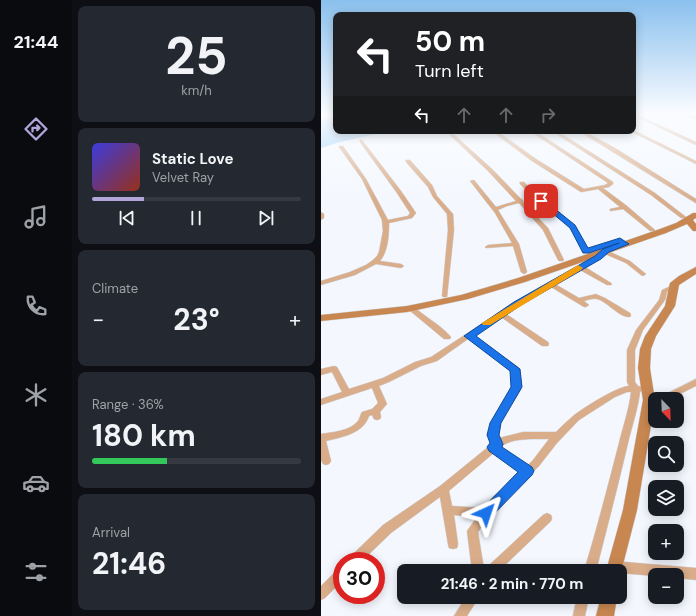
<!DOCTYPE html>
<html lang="en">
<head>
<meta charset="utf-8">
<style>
  :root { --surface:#171b24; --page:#242831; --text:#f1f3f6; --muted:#9ea1a6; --line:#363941; --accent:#b1a5dc }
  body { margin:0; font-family:"DM Sans",sans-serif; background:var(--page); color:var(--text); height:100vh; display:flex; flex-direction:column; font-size:15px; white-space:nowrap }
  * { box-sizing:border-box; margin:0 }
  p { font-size:13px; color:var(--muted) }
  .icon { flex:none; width:22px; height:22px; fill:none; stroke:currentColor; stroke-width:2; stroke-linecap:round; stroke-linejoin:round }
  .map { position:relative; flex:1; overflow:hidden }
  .side { display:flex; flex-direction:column; gap:6px; padding:6px; background:#0d0f14; width:249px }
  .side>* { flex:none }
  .top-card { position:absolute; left:12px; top:12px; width:303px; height:122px; border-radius:8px; box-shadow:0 2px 10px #0003; background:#202124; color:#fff; overflow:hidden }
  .needle { width:26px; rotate:157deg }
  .buttons { position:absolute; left:327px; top:392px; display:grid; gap:8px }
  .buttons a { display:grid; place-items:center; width:36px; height:36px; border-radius:8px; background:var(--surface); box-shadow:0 2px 10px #0003; font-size:20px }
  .speed { position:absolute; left:12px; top:552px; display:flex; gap:8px; font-size:20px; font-weight:700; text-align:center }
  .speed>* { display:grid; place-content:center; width:52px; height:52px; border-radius:50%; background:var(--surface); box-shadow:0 2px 10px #0003; line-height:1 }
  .speed .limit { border:6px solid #d22; background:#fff; color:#111 }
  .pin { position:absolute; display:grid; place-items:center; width:34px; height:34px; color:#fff; margin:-17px; border-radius:8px; box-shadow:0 2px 6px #0006 }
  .me { position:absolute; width:44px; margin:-22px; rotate:42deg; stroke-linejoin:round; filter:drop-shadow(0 0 3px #0008) }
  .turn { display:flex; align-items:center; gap:14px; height:84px; padding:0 16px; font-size:18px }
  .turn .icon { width:52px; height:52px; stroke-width:2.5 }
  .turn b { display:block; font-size:28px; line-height:34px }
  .lanes { display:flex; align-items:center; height:38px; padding:0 16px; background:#0003; justify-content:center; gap:20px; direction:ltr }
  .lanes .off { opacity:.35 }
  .big { font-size:30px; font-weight:700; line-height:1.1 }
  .side .tile { flex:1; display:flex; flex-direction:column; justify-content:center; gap:6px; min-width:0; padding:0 14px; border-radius:8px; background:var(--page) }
  .side .dial { align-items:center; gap:0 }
  .dial b { font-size:52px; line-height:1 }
  .song { display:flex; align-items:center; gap:12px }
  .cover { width:48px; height:48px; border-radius:6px; background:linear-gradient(135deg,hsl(240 70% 55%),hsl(10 70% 35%)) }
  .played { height:4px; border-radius:2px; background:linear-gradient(90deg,var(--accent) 25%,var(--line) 25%) }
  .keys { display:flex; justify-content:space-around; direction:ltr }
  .heat { display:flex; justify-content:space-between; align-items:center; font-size:22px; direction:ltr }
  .charge { height:6px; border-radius:3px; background:linear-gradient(90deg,#34c759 36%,var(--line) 0) }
  .trip { position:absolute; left:76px; top:564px; width:230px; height:40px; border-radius:8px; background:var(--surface); box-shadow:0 2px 10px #0003; font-weight:700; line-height:40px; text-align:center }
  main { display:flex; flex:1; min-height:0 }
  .menu { display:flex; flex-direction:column; width:72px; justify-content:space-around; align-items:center; background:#090b0e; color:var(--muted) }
  .menu .icon { width:28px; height:28px }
  .menu .on { color:var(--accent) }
  .menu b { font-size:18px; color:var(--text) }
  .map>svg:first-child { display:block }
  .water { fill:#9dd2f8 }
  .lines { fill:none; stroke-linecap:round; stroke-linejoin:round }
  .street-casing { stroke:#d1d5db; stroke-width:1 }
  .secondary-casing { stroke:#d1d5db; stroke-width:1 }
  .street { fill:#daad8a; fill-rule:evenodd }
  .secondary { fill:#c88751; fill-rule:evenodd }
  .route { fill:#1a73e8; stroke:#114b97 }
  .slow { fill:#f59e0b }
</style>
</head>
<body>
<main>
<nav class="menu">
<b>21:44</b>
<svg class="icon on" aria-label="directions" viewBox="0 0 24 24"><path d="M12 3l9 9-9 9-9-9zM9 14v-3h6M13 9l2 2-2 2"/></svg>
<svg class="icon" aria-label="music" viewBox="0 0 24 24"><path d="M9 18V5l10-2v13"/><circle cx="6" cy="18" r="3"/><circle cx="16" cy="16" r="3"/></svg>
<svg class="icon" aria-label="phone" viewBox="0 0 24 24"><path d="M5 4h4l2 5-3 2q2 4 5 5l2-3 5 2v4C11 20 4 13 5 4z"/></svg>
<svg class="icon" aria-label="climate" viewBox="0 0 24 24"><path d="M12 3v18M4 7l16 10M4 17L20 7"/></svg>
<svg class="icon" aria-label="car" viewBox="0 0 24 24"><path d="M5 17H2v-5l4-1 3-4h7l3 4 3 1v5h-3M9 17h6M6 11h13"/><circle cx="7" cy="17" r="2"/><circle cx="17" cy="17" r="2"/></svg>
<svg class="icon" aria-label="filters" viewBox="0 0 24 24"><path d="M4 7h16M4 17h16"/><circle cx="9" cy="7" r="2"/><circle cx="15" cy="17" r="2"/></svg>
</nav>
<section class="side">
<div class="tile dial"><b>25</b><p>km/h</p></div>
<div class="tile">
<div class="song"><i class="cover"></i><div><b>Static Love</b><p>Velvet Ray</p></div></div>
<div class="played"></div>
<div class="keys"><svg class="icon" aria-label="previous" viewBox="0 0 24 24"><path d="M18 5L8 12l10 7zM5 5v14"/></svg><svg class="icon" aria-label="pause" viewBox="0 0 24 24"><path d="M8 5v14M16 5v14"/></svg><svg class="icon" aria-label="next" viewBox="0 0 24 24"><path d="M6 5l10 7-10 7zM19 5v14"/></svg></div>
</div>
<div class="tile"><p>Climate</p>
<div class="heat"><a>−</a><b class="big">23°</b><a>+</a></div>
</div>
<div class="tile"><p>Range · 36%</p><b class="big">180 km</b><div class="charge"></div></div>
<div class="tile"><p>Arrival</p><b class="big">21:46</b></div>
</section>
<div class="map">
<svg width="375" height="616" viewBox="0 0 375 616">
  <rect width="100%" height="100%" fill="#f4f8fe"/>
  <!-- water -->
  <path class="water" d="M15,118v13h54l-50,11 -19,6v-28z"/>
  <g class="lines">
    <!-- street casing -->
    <g class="street-casing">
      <g id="street">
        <path d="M312,113l63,29v3l-63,-30z"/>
        <path d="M360,113h5l10,4v2z"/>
        <path d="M312,130l63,31v3l-66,-33h3z"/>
        <path d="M125,131h4l42,38 29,30 2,1v2l25,26 16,32 -1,1h-4l-1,-1 -15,-30 -24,-27 -12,3 -9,4 21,34 8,28 -1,1 -2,1 -3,-2 -8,-26 -27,2 -1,-1 3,-2 24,-2 -17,-30 -25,-32 4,-1 22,27 20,-6 -28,-30z"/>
        <path d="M171,131h5l39,28 48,30 21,-4 3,-2 -78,-52h5l78,51v2l-4,3 -6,1 24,18 28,24 -1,1h-4l-27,-22 -13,2v-2l10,-2 -22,-18 -17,3 -49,-31z"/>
        <path d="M231,131h5l98,62 31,24 -1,1h-4l-30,-23z"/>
        <path d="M258,131h5l31,17 81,51v4z"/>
        <path d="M39,140h2l39,51 15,22 -4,5 -23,5c0,12 -1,29 -9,38l21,3 3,2 -3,2 -25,-4 -21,11 -34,10v-4l29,-9 16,-7 7,-5 4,-4 2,-4 4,-21 -1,-11 -20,-41 -23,-32v-1h4l23,33 22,41 20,-4 2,-3 -13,-20 -37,-51z"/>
        <path d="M85,160h4l22,25 5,11 16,18 1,16 -7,67h-4l-1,-1 6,-66 -1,-16 -14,-17 -5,-10 -22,-25z"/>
        <path d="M199,182h4l11,11 40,33 14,25 -1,1h-4l-13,-24 -40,-33 -11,-11z"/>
        <path d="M0,212l3,2v4l-3,2z"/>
        <path d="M285,248l2,1v2l22,10 16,13 -3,2 -2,-1 -15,-12 -21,-9 -5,4 -15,9 26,16 1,1 -1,1h-4l-27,-15 -25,14 24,14 17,-4 2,1 7,3 25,15 1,2 -1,2c-11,1 -23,-16 -33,-18 -4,-1 -9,1 -13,2l5,4 -3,2h-2l-33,-20 -32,17 -13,10 42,28 1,2 -1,2h-6l-41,-29 -27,19 44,31 1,2c1,5 3,14 2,19 -5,14 -29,34 -22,50l24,-6h33c5,-5 10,-10 16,-15 9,-8 46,-31 57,-31l-2,-4v-32l9,-20 23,-30 3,-10 11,-5 3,2 -9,5 -2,8 -22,30 -8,20v32l3,4 4,1 1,2 -3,3c-2,17 -8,34 -12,51 -10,43 -21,85 -32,128h-12c13,-43 24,-85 35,-128 4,-17 10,-33 12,-51h-4l-12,5 -36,23 -22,23 -18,23 -40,39 -21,27 5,31 3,8 1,-4 56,-52 4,-2 4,2 1,3 -1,3 -52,50h-25l-3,-8 -4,-32 10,-14 -23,-2 4,29 -1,4 -4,1 -4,-1 -1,-4 -8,-47 -49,36 -29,28h-14l2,-4 33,-32 57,-39 48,-39 2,-3 2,-1 -4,-8 3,-12 22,-36 -2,-17 -43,-31 -31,22 -16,5 -32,16 -10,4 8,18 -7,8 1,5 -1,2 -3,1 -3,-1 -2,-4 -3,1c-6,18 -27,21 -43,25l5,20 -2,3 -3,1 -3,-1 -2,-4v-26c12,-2 29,-3 37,-13 2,-3 2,-6 4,-9l10,-3 6,-6 -6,-15 -51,17v-6l21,-7 -10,-20 -11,3v-6l13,-3 3,1 12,22 34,-11 32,-16 16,-5 84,-55 81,-46zM209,439h19l-16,21 -6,6 -26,-19c8,-7 19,-7 29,-8zM173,453l26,19 -29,27 -7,9 -32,-2 -3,-15z"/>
        <path d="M88,306h4c12,11 28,19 38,31l-1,2h-6l-35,-29 -2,-2z"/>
        <path d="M375,379v7l-26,13h-11l1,-2z"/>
        <path d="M293,561l82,7v12l-19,-2v-3h-22v1l-35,-3v-2h-10l-2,-4 2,-4z"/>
        <path d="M21,567v14l-17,17 -4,2v-14l17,-17z"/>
        <path d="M145,597h13l-12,19h-13z"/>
        <path d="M256,597h12l-4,19h-12z"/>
      </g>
    </g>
    <!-- secondary casing -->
    <g class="secondary-casing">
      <g id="secondary">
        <path d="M372,213h3v5l-3,2 3,4v7h-3l-6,-7 -21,9 -141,49 -57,17 -61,13 -86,9v-6l86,-9 54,-11 57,-17 142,-49 16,-6z"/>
        <path d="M375,267v7l-17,11 -4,21 -19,30 -5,13 -1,19 5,33 -18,109 -17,66v-5h-14l17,-61 20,-110 -5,-32 2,-19 5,-13 20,-30 5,-23 9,-7z"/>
        <path d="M280,597h16l-3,19h-18z"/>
      </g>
    </g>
    <!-- street -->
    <use href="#street" class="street"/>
    <!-- secondary -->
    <use href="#secondary" class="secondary"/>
  </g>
  <!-- sky -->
  <linearGradient id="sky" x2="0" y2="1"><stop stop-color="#8ac0ee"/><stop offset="0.57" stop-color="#fafcff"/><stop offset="1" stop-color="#fafcff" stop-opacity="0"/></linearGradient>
  <rect width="375" height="199" fill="url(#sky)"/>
  <!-- route -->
  <path class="route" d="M218,200h5l31,25 13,23 32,-10 9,6 -20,8 -8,7 -80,46 -45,31 44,33 2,18 -21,36 -2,12 4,9 -1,3 30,20 2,4 -2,4 -41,42 -5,2 -4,-2 -2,-4 2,-4 36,-37 -29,-21 -2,-4 3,-4 -3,-8 3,-12 21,-36 -1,-16 -46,-35 50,-34 81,-46 8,-7 16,-6 -30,10h-6l-13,-25 -31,-26z"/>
  <!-- slow -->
  <path class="slow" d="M257,265l5,3 -2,2 -91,55h-7l-1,-2z"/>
</svg>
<div class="buttons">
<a><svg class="needle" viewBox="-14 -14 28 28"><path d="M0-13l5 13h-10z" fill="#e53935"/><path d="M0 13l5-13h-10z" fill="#9ea1a6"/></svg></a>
<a><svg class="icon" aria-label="search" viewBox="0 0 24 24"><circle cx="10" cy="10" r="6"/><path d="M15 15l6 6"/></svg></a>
<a><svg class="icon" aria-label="layers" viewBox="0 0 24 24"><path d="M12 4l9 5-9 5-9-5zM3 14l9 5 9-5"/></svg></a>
<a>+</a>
<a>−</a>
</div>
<div class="speed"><div class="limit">30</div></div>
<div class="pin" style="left:220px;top:201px;background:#d93025"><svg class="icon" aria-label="arrive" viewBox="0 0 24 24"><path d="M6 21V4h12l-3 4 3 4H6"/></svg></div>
<svg class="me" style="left:165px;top:513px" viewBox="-20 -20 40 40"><path d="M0-17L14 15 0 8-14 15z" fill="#1a73e8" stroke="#fff" stroke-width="4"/></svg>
<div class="trip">21:46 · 2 min · 770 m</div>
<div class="top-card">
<div class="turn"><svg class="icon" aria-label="left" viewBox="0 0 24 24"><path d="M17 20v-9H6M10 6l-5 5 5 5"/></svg><div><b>50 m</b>Turn left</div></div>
<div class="lanes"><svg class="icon" aria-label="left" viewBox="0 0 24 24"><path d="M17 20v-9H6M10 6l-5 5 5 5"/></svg><svg class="icon off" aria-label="ahead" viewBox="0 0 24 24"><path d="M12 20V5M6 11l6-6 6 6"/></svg><svg class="icon off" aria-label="ahead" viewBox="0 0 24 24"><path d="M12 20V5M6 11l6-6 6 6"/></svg><svg class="icon off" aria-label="right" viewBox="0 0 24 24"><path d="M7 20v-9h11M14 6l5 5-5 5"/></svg></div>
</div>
</div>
</main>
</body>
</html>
